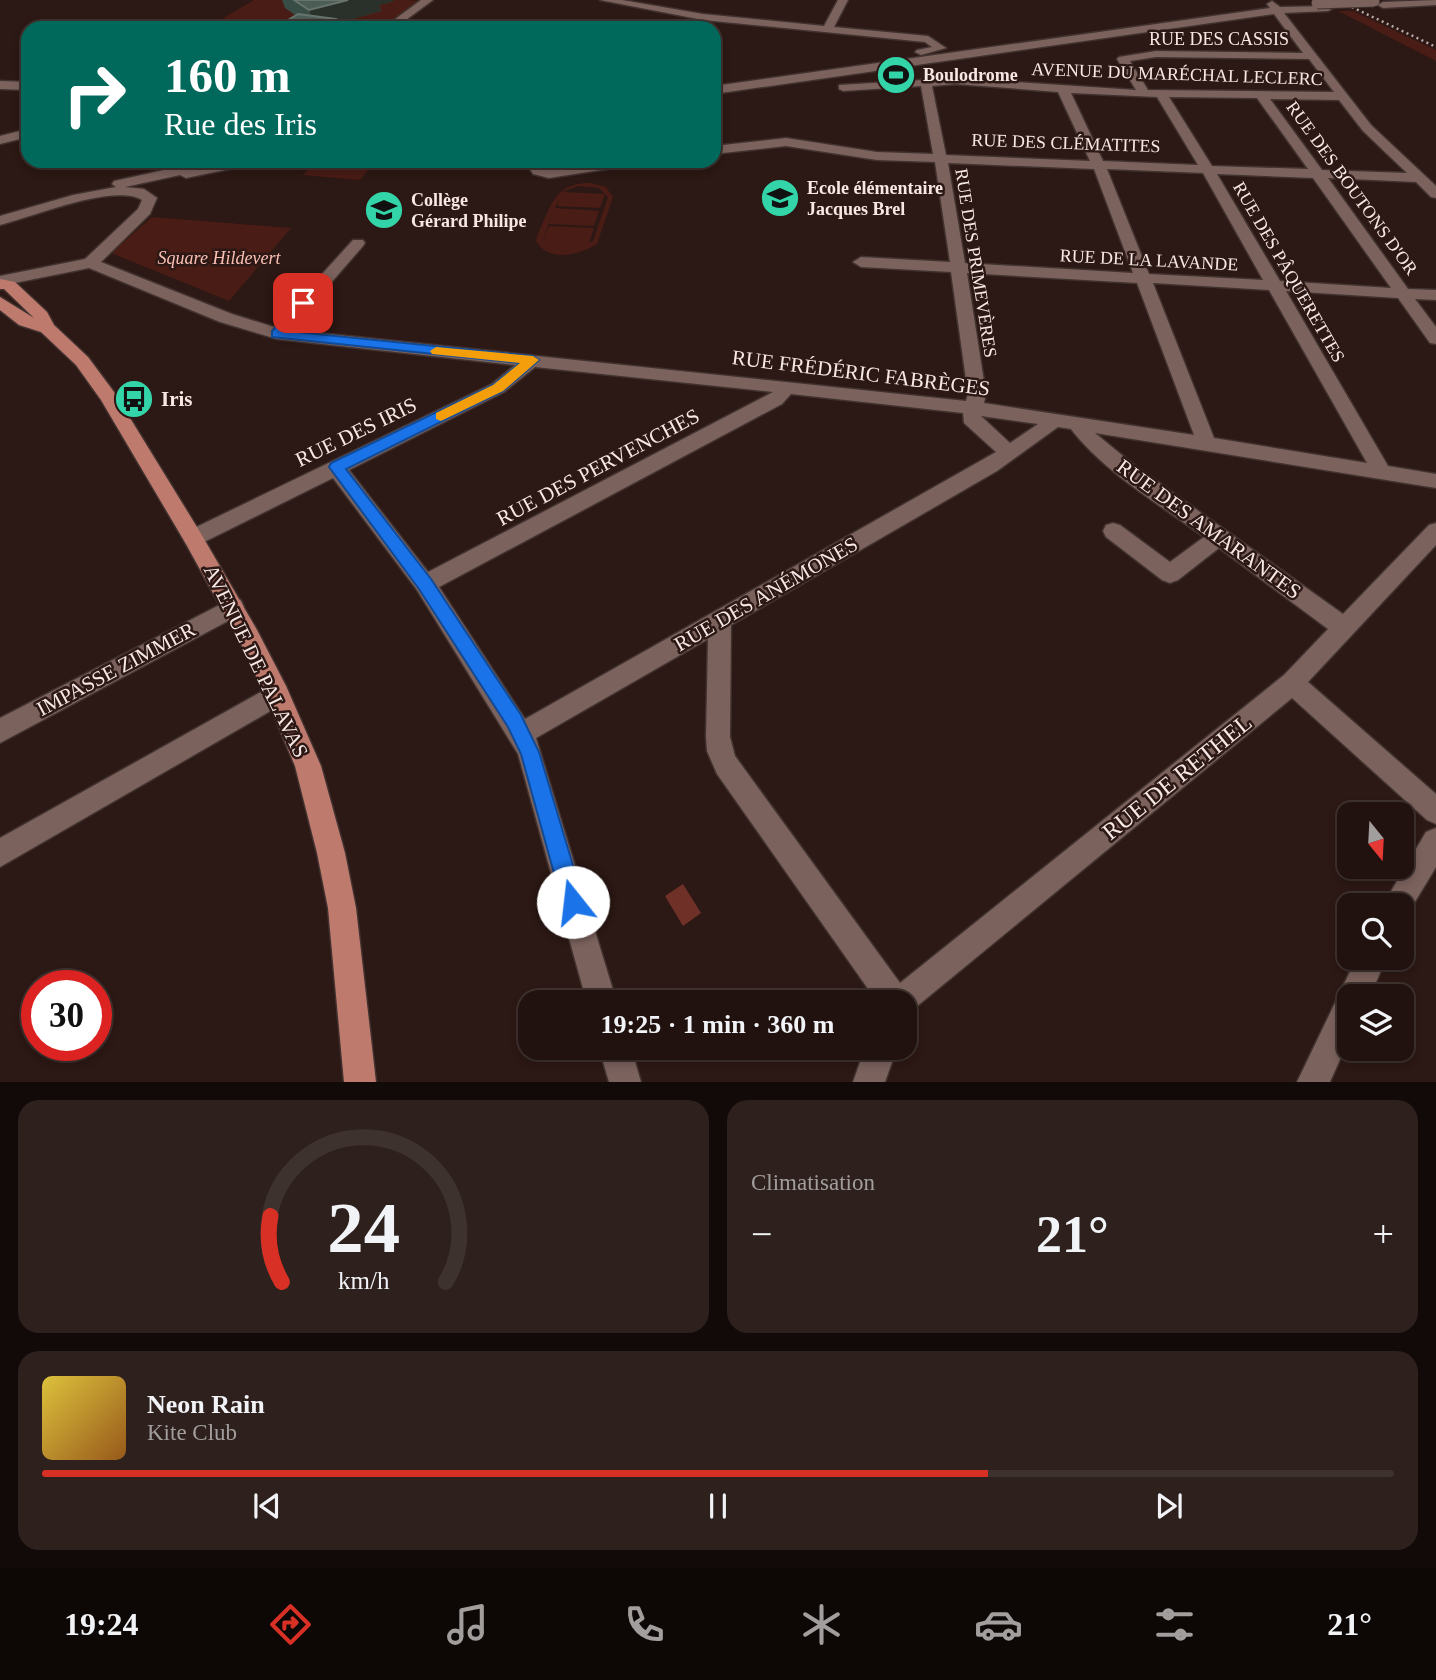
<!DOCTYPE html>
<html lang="fr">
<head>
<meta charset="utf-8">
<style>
  :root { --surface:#21120f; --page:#2d201d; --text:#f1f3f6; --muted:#a29e9e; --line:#3e322f; --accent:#d93025 }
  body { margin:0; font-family:Georgia,serif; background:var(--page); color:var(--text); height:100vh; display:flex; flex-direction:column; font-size:26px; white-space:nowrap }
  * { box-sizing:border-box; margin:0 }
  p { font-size:23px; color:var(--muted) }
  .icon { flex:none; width:38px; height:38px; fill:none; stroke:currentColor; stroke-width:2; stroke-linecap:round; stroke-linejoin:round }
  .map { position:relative; height:1082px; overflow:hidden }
  .drawer { display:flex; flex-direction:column; gap:18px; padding:18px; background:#120a08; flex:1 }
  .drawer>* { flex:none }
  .guide { position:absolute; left:21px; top:21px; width:700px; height:147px; border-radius:21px; box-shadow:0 4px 10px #0003,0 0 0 2px var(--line); background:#00695c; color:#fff; overflow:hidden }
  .needle { width:46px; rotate:162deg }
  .buttons { position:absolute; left:1337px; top:802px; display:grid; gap:14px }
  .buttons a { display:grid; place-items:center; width:77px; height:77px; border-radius:14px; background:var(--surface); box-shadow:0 4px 10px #0003,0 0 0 2px var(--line); font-size:35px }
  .speed { position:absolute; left:21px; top:970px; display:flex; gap:14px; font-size:35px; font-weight:700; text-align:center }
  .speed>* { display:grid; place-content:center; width:91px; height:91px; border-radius:50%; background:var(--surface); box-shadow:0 4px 10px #0003,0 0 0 2px var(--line); line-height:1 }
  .speed .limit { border:10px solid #d22; background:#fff; color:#111 }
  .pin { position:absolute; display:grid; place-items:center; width:60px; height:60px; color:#fff; margin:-30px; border-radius:14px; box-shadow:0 4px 10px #0006 }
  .me { position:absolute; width:77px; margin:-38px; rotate:344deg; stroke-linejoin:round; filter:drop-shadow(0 0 5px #0008) }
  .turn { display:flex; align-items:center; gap:24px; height:147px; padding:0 28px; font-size:32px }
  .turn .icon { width:91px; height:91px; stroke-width:2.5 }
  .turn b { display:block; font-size:49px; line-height:60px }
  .big { font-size:52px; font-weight:700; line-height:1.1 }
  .drawer .card { flex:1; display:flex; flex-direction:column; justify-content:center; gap:10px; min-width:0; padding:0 24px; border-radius:21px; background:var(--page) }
  .drawer .dial { align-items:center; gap:0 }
  .dial svg { height:182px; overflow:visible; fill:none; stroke:var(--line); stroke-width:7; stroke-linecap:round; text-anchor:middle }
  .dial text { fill:var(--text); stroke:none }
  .song { display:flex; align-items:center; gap:21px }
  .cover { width:84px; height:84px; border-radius:10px; background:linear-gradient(135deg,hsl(50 70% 55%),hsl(30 70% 35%)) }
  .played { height:7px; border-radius:4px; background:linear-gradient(90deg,var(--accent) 70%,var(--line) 70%) }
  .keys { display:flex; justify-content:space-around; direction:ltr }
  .heat { display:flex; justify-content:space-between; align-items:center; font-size:38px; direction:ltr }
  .drawer .tiles { flex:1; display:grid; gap:18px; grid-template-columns:1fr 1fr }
  .card:last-child { grid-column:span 2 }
  .trip { position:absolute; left:518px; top:990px; width:399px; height:70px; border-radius:21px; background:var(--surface); box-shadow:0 4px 10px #0003,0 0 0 2px var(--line); font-weight:700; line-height:70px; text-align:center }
  .tabs { display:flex; height:112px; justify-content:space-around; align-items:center; background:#0d0706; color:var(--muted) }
  .tabs .icon { width:49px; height:49px }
  .tabs .on { color:var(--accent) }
  .tabs b { font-size:32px; color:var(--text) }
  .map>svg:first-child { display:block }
  .green { fill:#491c15; fill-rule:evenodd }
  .water { fill:#6f3127 }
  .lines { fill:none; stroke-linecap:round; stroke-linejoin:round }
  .minor-casing { stroke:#41322f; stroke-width:3 }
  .major-casing { stroke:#41322f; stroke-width:3 }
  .minor { fill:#7b625d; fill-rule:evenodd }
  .major { fill:#bf7a6e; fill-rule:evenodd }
  .rail { stroke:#baaaa6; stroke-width:2.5; stroke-dasharray:2 3.5; stroke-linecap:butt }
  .minor-bridge-casing { stroke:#41322f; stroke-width:13; stroke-linecap:butt }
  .minor-bridge { stroke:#7b625d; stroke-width:11 }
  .wall { fill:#374d45 }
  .shaded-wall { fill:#2a312a }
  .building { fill:#4c5d56; stroke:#67736d; stroke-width:2 }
  .route { fill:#1a73e8; stroke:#114b97; stroke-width:2 }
  .slow { fill:#f59e0b }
  .labels { text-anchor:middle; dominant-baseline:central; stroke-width:5; stroke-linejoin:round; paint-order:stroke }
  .far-street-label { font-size:18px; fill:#f7e8e5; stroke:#2c1814 }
  .far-poi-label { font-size:18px; font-weight:bold; fill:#f7e8e5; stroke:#2c1814; text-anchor:start }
  .far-park-label { font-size:18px; font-style:italic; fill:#fcbfb4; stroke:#2c1814 }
  .street-label { font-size:21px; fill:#f7e8e5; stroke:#2c1814 }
  .poi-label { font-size:21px; font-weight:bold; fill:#f7e8e5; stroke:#2c1814; text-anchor:start }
  .near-street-label { font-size:24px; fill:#f7e8e5; stroke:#2c1814 }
</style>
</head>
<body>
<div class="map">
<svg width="1436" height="1082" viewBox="0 0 1436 1082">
  <rect width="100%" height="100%" fill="#2c1814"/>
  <!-- green -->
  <g class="green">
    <path d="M254,0h154l11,1 -37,27h-176z"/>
    <path d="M1338,11h15l83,39v11z"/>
    <path d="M316,161h8l48,4 -12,15 -57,-5z"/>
    <path d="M590,183l16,4 7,10 -16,47c-18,11 -48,19 -61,-3l1,-5c14,-29 16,-53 53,-53zM578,186l21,2 9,9 -15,44 -4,2 5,-15 -45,-2 -6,15 9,-27 -3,10 45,2 5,-15 -44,-3 4,-9 -2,7 43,2 5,-14 -42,-2z"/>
    <path d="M152,217l139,11 -62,73 -118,-48z"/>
  </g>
  <!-- water -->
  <path class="water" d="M683,884l18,29 -18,13 -18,-30z"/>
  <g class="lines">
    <!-- minor casing -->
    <g class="minor-casing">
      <g id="minor">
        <path d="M421,0h12l-38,28h-12z"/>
        <path d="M600,0h22l81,14 121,12 14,-26h10l-14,27 94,9 18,12 -25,7 -6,-3 2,-2 15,-3 -7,-5 -222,-22z"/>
        <path d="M1436,0v5l-53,3 -5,-3 5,-3z"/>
        <path d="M1272,1l8,6 52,-1 1,2 -5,3 -44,2 87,112 65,61v12l-5,-1 -15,-15 -88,-4 80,111 28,1v10l-21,-1 21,28v17l-6,-1 -32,-45 -112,-7 102,175 48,8v14l-341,-55 39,32 209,149 86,-89 7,-2v22l-128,137 128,112v30l-9,-4 -135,-122 -387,318v-13h-27l-161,-229 -10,-23 -1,-14 2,-98 -172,99 81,265h-30l-69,-249 -101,-164 -84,-112 -133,66 -7,2 -7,-2 -3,-6 3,-6 306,-148 23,-19 -238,-26 -57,-17 -131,-54 -89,18v-10l85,-17 53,-50 4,-9c-29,-17 -109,17 -142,25v-9l73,-21 43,-8 -4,-3 2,-3 73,-16 4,-4h15l-5,6 29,-6h26l-7,4 -63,13 -6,-3 -55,12 19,2 13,9 -7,16 -49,48 131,52 42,13 79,-87h10l2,3 -2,3 -73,84 676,71 2,-7 -17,-122 -90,-5 -8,-5 8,-5 89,5 -15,-100 -58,-2 -91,-14 -72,8v-8l72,-8 91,14 56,2 -12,-68 -78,5 -4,-2v-4l117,-7 180,12 -19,-31 2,-2 37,-6 147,2 -29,-39 -560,80v-8l556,-78 -3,-4zM1156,57l153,2 25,33 -186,-2 -18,-29zM956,84l102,8 32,69 -144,-6 -14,-69zM1071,93l86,4 41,68 -95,-4zM1169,97l88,1 51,71 -96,-3zM1270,99l69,1 24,31 44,42 -85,-3zM948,163l146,6 39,104 -168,-10zM1107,169l96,4 60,107 -114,-6zM1217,174l96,4 78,110 -111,-7zM967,273l170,10 57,152 -210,-32 2,-9zM1153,283l116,7 98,173 -153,-25zM535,367l238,25 -345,180 -79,-102 155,-78zM791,394l172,19 1,10 32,29 -471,267 -86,-132 343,-183zM981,416l57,8 -28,19zM1058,427l13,2c34,44 88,75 133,108l-34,25 -50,-37 -7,-2 -7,2 -3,6 3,6 56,43 8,3 8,-3 41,-32 109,81 -44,46 -384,308 -165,-227 -5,-19 1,-112 266,-154z"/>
        <path d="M714,49l7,3 -7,5z"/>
        <path d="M0,81l28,1v8l-28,-1z"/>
        <path d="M28,129v8l-28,7v-8z"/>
        <path d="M525,161h14l4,7 6,2 58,-9h33l-7,4 -84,13 -16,-4z"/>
        <path d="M233,598l8,2 3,7 -3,7 -241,129v-25z"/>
        <path d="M277,683l9,3 3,8 -3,8 -286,165v-29z"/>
        <path d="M1436,828v39l-29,48 -5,2v-12h-19l43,-73z"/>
        <path d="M1357,957h30l-17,39h-21v43l-19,43h-33z"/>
        <path d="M599,1048h32l10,34h-32z"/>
        <path d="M865,1048h32l-12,34h-32z"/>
      </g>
    </g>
    <!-- major casing -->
    <g class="major-casing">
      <path id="major" d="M0,279l15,3 32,30 7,13 34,32 26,35 86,140 57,98 29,56 35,80 24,87 11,55 20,174h-32l-16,-174 -11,-55 -22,-87 -29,-69 -25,-53 -55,-100 -85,-144 -25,-35 -35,-33 -22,-7 -19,-15v-13l34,21 -30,-29h-4z"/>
    </g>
    <!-- minor -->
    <use href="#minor" class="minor"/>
    <!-- major -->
    <use href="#major" class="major"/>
    <!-- rail -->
    <path class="rail" d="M1337,0l99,47"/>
    <!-- minor-bridge casing -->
    <g class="minor-bridge-casing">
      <path id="minor-bridge" d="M1317,3l57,-2"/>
    </g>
    <!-- minor-bridge -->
    <use href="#minor-bridge" class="minor-bridge"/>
  </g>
  <!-- wall -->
  <path class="wall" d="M282,0h112l-3,2 -12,3 2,6 -44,12 -42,-8 -10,-7z"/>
  <!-- shaded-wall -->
  <path class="shaded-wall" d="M348,0h46l-3,2 -12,3 2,6 -44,12 2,5h-23l-7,-18z"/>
  <!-- building -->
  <g class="building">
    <path d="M294,0h54l-39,10z"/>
    <path d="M298,14l37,5 -14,9h-46z"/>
  </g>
  <!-- route -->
  <path class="route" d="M303,299l6,4 -23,28 247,25 6,4 -36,31 -157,78 85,110 90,136 18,37 45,150 -3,8 -8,3 -7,-3 -4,-8 -41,-148 -13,-27 -89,-138 -90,-122 2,-4 162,-78 27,-22 -248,-26v-6l27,-31z"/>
  <!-- slow -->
  <path class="slow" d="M436,347l97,9 6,4 -36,31 -62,30 -5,-2v-6l57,-28 27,-22 -88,-9 -2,-3z"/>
  <!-- icons -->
  <defs>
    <g id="stadium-disc" transform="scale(2.0125)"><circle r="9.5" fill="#32d4a8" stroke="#2c1814"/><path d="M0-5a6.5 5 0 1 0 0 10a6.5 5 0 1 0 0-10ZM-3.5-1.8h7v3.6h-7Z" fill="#111"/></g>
    <g id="school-disc" transform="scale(2.0125)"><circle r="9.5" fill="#32d4a8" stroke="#2c1814"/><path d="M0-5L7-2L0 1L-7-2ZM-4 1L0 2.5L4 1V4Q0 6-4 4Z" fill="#111"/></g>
    <g id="bus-disc" transform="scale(2.0125)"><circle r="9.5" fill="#32d4a8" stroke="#2c1814"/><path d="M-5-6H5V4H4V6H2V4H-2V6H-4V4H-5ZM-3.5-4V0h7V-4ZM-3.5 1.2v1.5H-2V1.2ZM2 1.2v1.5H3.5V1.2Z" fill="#111"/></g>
  </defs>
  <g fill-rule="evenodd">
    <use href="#stadium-disc" x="896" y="75"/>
    <use href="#school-disc" x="780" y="198"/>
    <use href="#school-disc" x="384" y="210"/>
    <use href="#bus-disc" x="134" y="399"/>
  </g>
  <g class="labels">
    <!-- far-street labels -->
    <g class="far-street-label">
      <text x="1219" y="39">RUE DES CASSIS</text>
      <text transform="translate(1177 74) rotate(2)">AVENUE DU MARÉCHAL LECLERC</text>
      <text transform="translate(1066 143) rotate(2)">RUE DES CLÉMATITES</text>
      <text transform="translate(1352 188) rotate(54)">RUE DES BOUTONS D'OR</text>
      <text transform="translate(1149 260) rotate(3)">RUE DE LA LAVANDE</text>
      <text transform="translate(976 263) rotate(81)">RUE DES PRIMEVÈRES</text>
      <text transform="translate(1289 272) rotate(60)">RUE DES PÂQUERETTES</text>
    </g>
    <!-- far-poi labels -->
    <g class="far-poi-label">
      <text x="923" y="75">Boulodrome</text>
      <text x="807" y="188">Ecole élémentaire<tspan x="807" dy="21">Jacques Brel</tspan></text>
      <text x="411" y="200">Collège<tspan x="411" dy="21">Gérard Philipe</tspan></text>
    </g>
    <!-- far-park labels -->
    <g class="far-park-label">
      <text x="219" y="258">Square Hildevert</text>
    </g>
    <!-- street labels -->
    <g class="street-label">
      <text transform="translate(861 373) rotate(7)">RUE FRÉDÉRIC FABRÈGES</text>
      <text transform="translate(356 432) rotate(-26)">RUE DES IRIS</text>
      <text transform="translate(598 467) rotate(-28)">RUE DES PERVENCHES</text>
      <text transform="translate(1209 529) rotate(36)">RUE DES AMARANTES</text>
      <text transform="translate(766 594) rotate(-30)">RUE DES ANÉMONES</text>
      <text transform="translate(256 661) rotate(64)">AVENUE DE PALAVAS</text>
      <text transform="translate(116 669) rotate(-28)">IMPASSE ZIMMER</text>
    </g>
    <!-- poi labels -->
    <g class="poi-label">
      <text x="161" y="399">Iris</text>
    </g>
    <!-- near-street labels -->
    <g class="near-street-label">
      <text transform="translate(1177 777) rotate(-39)">RUE DE RETHEL</text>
    </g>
  </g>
</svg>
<div class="buttons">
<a><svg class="needle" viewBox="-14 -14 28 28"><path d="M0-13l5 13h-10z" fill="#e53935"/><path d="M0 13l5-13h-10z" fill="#a29e9e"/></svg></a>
<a><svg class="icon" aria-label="search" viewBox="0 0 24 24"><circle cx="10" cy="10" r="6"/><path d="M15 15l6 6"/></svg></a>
<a><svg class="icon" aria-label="layers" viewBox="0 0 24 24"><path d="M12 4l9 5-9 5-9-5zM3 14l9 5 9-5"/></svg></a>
</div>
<div class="speed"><div class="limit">30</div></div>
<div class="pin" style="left:303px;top:303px;background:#d93025"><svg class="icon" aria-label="arrive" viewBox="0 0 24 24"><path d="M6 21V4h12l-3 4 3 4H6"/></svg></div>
<svg class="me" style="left:573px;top:902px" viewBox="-20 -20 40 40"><circle r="19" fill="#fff"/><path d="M0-13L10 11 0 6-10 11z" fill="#1a73e8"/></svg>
<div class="trip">19:25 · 1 min · 360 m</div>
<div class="guide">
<div class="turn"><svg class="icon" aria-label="right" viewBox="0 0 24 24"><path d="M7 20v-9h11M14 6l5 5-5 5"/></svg><div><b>160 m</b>Rue des Iris</div></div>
</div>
</div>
<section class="drawer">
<div class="tiles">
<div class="card dial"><svg viewBox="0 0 100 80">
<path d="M14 69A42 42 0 1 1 86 69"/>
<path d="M14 69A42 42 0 0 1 9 40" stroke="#d93025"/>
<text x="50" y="56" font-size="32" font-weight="700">24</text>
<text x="50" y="72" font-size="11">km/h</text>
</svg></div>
<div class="card"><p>Climatisation</p>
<div class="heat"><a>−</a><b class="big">21°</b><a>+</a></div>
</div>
<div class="card">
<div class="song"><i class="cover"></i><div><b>Neon Rain</b><p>Kite Club</p></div></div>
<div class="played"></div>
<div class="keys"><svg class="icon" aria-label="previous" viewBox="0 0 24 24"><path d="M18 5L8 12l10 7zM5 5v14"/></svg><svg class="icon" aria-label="pause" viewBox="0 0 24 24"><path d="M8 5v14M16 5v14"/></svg><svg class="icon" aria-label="next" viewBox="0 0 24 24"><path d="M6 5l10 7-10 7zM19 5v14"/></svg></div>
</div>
</div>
</section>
<nav class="tabs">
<b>19:24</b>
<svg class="icon on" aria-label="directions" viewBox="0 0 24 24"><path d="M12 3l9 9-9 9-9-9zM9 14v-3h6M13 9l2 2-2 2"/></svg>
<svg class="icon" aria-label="music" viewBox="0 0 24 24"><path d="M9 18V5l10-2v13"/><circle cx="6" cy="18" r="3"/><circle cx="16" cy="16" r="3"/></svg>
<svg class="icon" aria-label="phone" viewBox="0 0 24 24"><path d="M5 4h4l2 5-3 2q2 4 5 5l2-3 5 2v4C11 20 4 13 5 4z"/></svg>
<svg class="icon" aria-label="climate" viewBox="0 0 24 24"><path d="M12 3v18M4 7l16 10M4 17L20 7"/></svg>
<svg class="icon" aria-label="car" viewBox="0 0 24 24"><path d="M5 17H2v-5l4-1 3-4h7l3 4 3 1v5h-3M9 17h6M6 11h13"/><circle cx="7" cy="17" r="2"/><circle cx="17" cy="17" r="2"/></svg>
<svg class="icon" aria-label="filters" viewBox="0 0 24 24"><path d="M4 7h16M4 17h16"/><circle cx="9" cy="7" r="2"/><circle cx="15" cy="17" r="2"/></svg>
<b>21°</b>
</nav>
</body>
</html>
